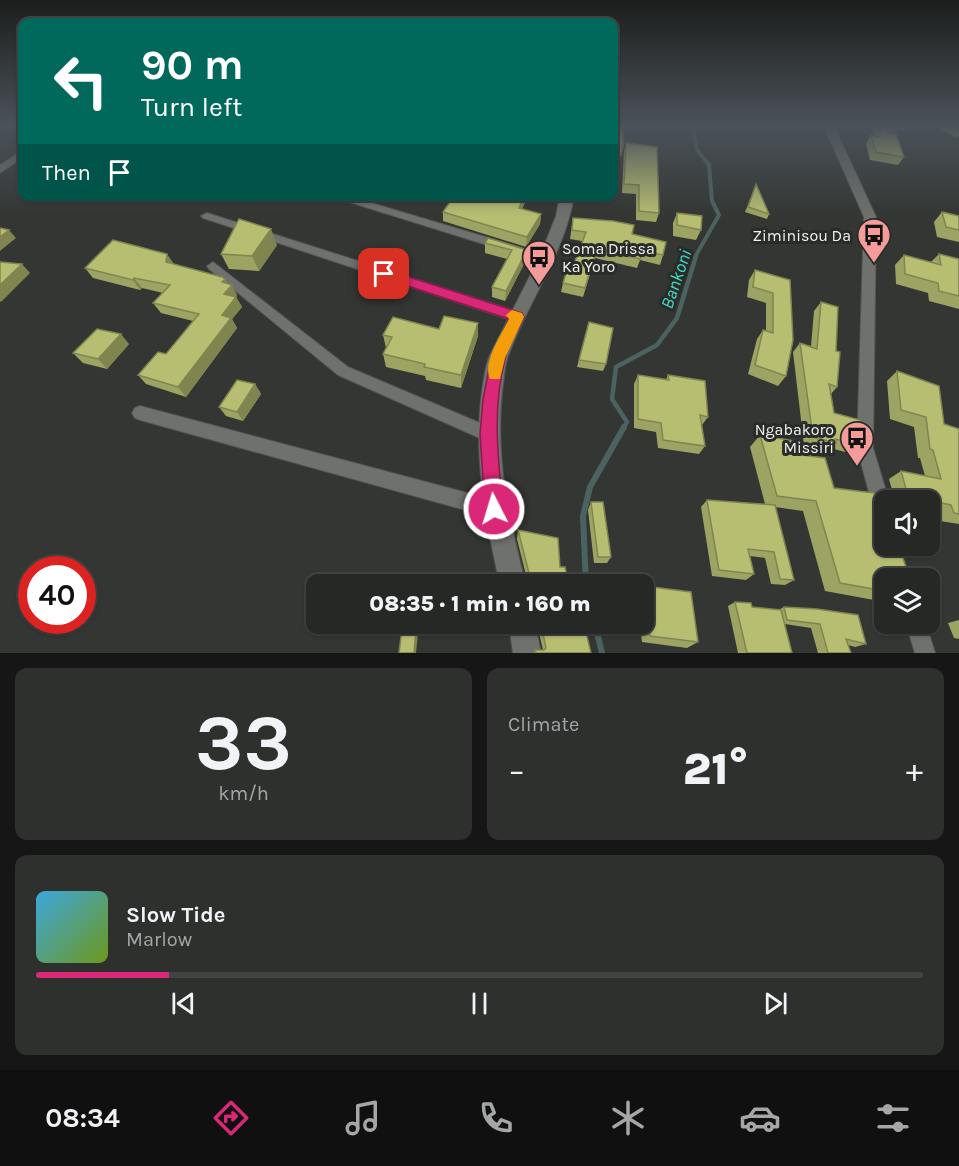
<!DOCTYPE html>
<html lang="en">
<head>
<meta charset="utf-8">
<style>
  :root { --surface:#262826; --page:#2e302e; --text:#f1f3f6; --muted:#a4a6a7; --line:#424443; --accent:#db2777 }
  body { margin:0; font-family:Karla,sans-serif; background:var(--page); color:var(--text); height:100vh; display:flex; flex-direction:column; font-size:22px; white-space:nowrap }
  * { box-sizing:border-box; margin:0 }
  p { font-size:20px; color:var(--muted) }
  .icon { flex:none; width:33px; height:33px; fill:none; stroke:currentColor; stroke-width:2; stroke-linecap:round; stroke-linejoin:round }
  .map { position:relative; height:653px; overflow:hidden }
  .drawer { display:flex; flex-direction:column; gap:15px; padding:15px; background:#151615; flex:1 }
  .drawer>* { flex:none }
  .hud { position:absolute; left:18px; top:18px; width:600px; height:183px; border-radius:12px; box-shadow:0 2px 4px #0004,0 0 0 2px var(--line); background:#00695c; color:#fff; overflow:hidden }
  .buttons { position:absolute; left:874px; top:490px; display:grid; gap:12px }
  .buttons a { display:grid; place-items:center; width:66px; height:66px; border-radius:12px; background:var(--surface); box-shadow:0 2px 4px #0004,0 0 0 2px var(--line); font-size:30px }
  .speed { position:absolute; left:18px; top:556px; display:flex; gap:12px; font-size:30px; font-weight:700; text-align:center }
  .speed>* { display:grid; place-content:center; width:78px; height:78px; border-radius:50%; background:var(--surface); box-shadow:0 2px 4px #0004,0 0 0 2px var(--line); line-height:1 }
  .speed .limit { border:9px solid #d22; background:#fff; color:#111 }
  .pin { position:absolute; display:grid; place-items:center; width:51px; height:51px; color:#fff; margin:-26px; border-radius:12px; box-shadow:0 3px 9px #0006 }
  .me { position:absolute; width:66px; margin:-33px; rotate:355deg; stroke-linejoin:round; filter:drop-shadow(0 0 4px #0008) }
  .turn { display:flex; align-items:center; gap:21px; height:126px; padding:0 24px; font-size:27px }
  .turn .icon { width:78px; height:78px; stroke-width:2.5 }
  .turn b { display:block; font-size:42px; line-height:51px }
  .then { display:flex; align-items:center; height:57px; padding:0 24px; background:#0003; gap:12px; font-size:22px }
  .big { font-size:45px; font-weight:800; line-height:1.1 }
  .drawer .card { flex:1; display:flex; flex-direction:column; justify-content:center; gap:9px; min-width:0; padding:0 21px; border-radius:12px; background:var(--page) }
  .drawer .dial { align-items:center; gap:0 }
  .dial b { font-size:78px; line-height:1 }
  .song { display:flex; align-items:center; gap:18px }
  .cover { width:72px; height:72px; border-radius:9px; background:linear-gradient(135deg,hsl(200 70% 55%),hsl(80 70% 35%)) }
  .played { height:6px; border-radius:3px; background:linear-gradient(90deg,var(--accent) 15%,var(--line) 15%) }
  .keys { display:flex; justify-content:space-around; direction:ltr }
  .heat { display:flex; justify-content:space-between; align-items:center; font-size:33px; direction:ltr }
  .drawer .tiles { flex:1; display:grid; gap:15px; grid-template-columns:1fr 1fr }
  .card:last-child { grid-column:span 2 }
  .trip { position:absolute; left:306px; top:574px; width:348px; height:60px; border-radius:12px; background:var(--surface); box-shadow:0 2px 4px #0004,0 0 0 2px var(--line); font-weight:800; line-height:60px; text-align:center }
  .tab-bar { display:flex; height:96px; justify-content:space-around; align-items:center; background:#0f100f; color:var(--muted) }
  .tab-bar .icon { width:42px; height:42px }
  .tab-bar .current { color:var(--accent) }
  .tab-bar b { font-size:27px; color:var(--text) }
  .map>svg:first-child { display:block }
  .lines { fill:none; stroke-linecap:round; stroke-linejoin:round }
  .stream-far2 { stroke:#4b6360; stroke-width:4 }
  .stream-far1 { stroke:#4b6360; stroke-width:4.5 }
  .stream { stroke:#4b6360; stroke-width:6 }
  .street-casing { stroke:#525451; stroke-width:2 }
  .secondary-casing { stroke:#525451; stroke-width:2 }
  .street { fill:#6e716d; fill-rule:evenodd }
  .secondary { fill:#6e716d; fill-rule:evenodd }
  .wall { fill:#9da362 }
  .shaded-wall { fill:#808550 }
  .building { fill:#b7be72; stroke:#808550; stroke-width:1.5 }
  .route { fill:#db2777; stroke:#8e194d; stroke-width:1.5 }
  .slow { fill:#f59e0b }
  .labels { text-anchor:middle; dominant-baseline:central; stroke-width:6; stroke-linejoin:round; paint-order:stroke }
  .poi-label { font-size:16px; fill:#f0f2ef; stroke:#292c29; text-anchor:end }
  .water-label { font-size:18px; font-style:italic; fill:#40dcc8; stroke:#292c29 }
</style>
</head>
<body>
<div class="map">
<svg width="959" height="653" viewBox="0 0 959 653">
  <rect width="100%" height="100%" fill="#333632"/>
  <g class="lines">
    <!-- stream-far2 -->
    <path class="stream-far2" d="M693,126l4,24 12,15 3,36 7,14 -24,42"/>
    <!-- stream-far1 -->
    <path class="stream-far1" d="M623,429l4,-7 -15,-23 4,-32 41,-22 20,-27 19,-62"/>
    <!-- stream -->
    <g class="stream">
      <path d="M586,585l-3,-69 7,-29 34,-60"/>
      <path d="M595,624l7,29"/>
    </g>
    <!-- street casing -->
    <g class="street-casing">
      <g id="street">
        <path d="M824,126h10l42,91 -3,231 16,53h-4v26l-6,-3 -3,-6 -19,-70 7,-231z"/>
        <path d="M889,126h26c-6,4 -20,4 -26,0z"/>
        <path d="M22,151v7l-22,15v-8z"/>
        <path d="M330,196h18l201,60 2,3 -6,4 -4,-1z"/>
        <path d="M207,213l315,100 2,4 -7,5 -314,-104 -2,-2z"/>
        <path d="M213,262l135,105 146,62 2,5 -2,5 -6,2 -6,-2 -144,-64 -129,-106 -2,-3z"/>
        <path d="M140,406l354,94 6,3 3,6 -3,6 -6,3 -354,-98 -5,-2 -3,-5 3,-5z"/>
        <path d="M906,624h20l9,29h-20z"/>
      </g>
    </g>
    <!-- secondary casing -->
    <g class="secondary-casing">
      <g id="secondary">
        <path d="M560,196h14c-10,59 -46,105 -66,160 -4,11 -4,24 -6,36 -7,66 7,129 24,193h-26c-14,-64 -27,-127 -18,-194 2,-12 3,-24 8,-36l50,-99 16,-40z"/>
        <path d="M509,624h26l6,29h-28z"/>
      </g>
    </g>
    <!-- street -->
    <use href="#street" class="street"/>
    <!-- secondary -->
    <use href="#secondary" class="secondary"/>
  </g>
  <!-- wall -->
  <g class="wall">
    <path d="M614,126l9,21 -2,9 -7,-1z"/>
    <path d="M872,126h27l-3,5 -4,3 12,23 -6,8 -28,-5 -4,-16 5,-9 3,1z"/>
    <path d="M935,126h24v10l-3,1z"/>
    <path d="M626,143l33,70 -3,9 -20,-2v-26l-14,-1 2,-41z"/>
    <path d="M756,184l13,30 -2,5 -22,-7z"/>
    <path d="M393,196h26l-5,7z"/>
    <path d="M454,196h74l-6,13 19,5 -1,10 -14,23 -83,-26v-9z"/>
    <path d="M942,212l17,4v26l-22,-5 -3,-15z"/>
    <path d="M677,213l24,17 -5,10 -23,-4v-13z"/>
    <path d="M573,218l59,16 31,21 -3,10 -20,-5 -3,8 -42,-10 -12,39 -22,-5 2,-9 11,-19 8,-23 -12,-2z"/>
    <path d="M485,243l42,7 -1,10 -21,41 -13,-4v-10l15,-28 -22,-6z"/>
    <path d="M277,245l-18,26 -30,-2 -8,-15z"/>
    <path d="M939,254l20,5v50l-30,-8 -1,-8 -32,-9 -1,-19 9,-10 27,7z"/>
    <path d="M174,264l51,15 2,5 10,11 -2,2h1l6,10 -10,12 5,9 -51,69 -40,-13 -8,-9 28,-21 27,-33 -32,-8 -8,-10 10,-10 -21,-5 -2,2 -47,-12 -8,-10z"/>
    <path d="M755,270l35,10 -4,96 -8,10 -30,-12 9,-35 6,-9 3,1v-28l-19,-6 2,-17z"/>
    <path d="M821,302l15,49 1,36 -6,7 3,19 29,33 -10,8 -23,-6 -3,3 -23,-6 -11,-93 7,-9 11,3 3,-35z"/>
    <path d="M589,322l17,42 -3,7 -26,-4z"/>
    <path d="M439,329l39,7 -17,52 -35,-8 -1,-4 -39,-9 -3,-13 3,-6 -3,-13z"/>
    <path d="M129,344l-22,25 -24,-6 -10,-10z"/>
    <path d="M897,371l47,53 15,5v95l-19,-3 -3,-9 -7,-1v-10h-35l-6,-22 12,-8 24,5 -5,-18h-2l-4,-31 -24,-8 -3,-38z"/>
    <path d="M638,375l28,5 2,-5 40,42 -6,8 3,21 -6,8 -41,-6 -2,-16 -22,-4v-44z"/>
    <path d="M255,384l6,10 -18,27 -17,-5 -7,-9z"/>
    <path d="M760,435l42,20 32,33 51,91v23l-60,-11 -22,-80 -28,-4 19,73 -9,5 -14,-1 -6,-26 -15,-2 4,18 -8,6 -34,-4 -11,-69 6,-7 58,4 -15,-57z"/>
    <path d="M591,502l20,55 -4,6h-13l-6,-53z"/>
    <path d="M518,530l42,37 9,18h-45l1,-5 2,-1 -10,-40z"/>
    <path d="M644,586l54,56 -11,6 -45,-6 -2,-18h4z"/>
    <path d="M735,602l17,5 26,3 6,-3 82,37 -11,3 -7,-2 3,8h-33l-7,-25 -26,-4 7,29h-54l-10,-47z"/>
    <path d="M959,620v19l-5,-1 -6,-15z"/>
    <path d="M537,624h47l7,29h-57l1,-3h8z"/>
  </g>
  <!-- shaded-wall -->
  <g class="shaded-wall">
    <path d="M896,126h3l-3,5 -15,10 6,-8z"/>
    <path d="M414,196h5l-5,7z"/>
    <path d="M524,196h4l-10,21 1,-9z"/>
    <path d="M541,214l-1,10 -14,23 1,-10z"/>
    <path d="M271,229l6,16 -18,26 -7,-15z"/>
    <path d="M9,230l7,8 -16,13v-14z"/>
    <path d="M527,250l-1,10 -21,41 1,-10z"/>
    <path d="M167,254l7,10 -8,-2z"/>
    <path d="M22,264l8,9 -29,29 -1,-1v-16z"/>
    <path d="M134,278l8,10 -2,2 -7,-10z"/>
    <path d="M225,279l4,9 3,-3 5,10 -8,9 -5,-10 -2,-12z"/>
    <path d="M236,297l6,10 -10,12 5,9 -51,69 -8,-10 44,-72z"/>
    <path d="M478,323v13l-17,52v-13z"/>
    <path d="M121,334l8,10 -22,25 -9,-10z"/>
    <path d="M255,384l6,10 -18,27 -6,-9z"/>
    <path d="M416,630l2,4 -2,19h-2z"/>
  </g>
  <!-- building -->
  <g class="building">
    <rect x="614" y="126" width="9" height="21"/>
    <path d="M879,126h17l-9,7 9,1 8,23 -28,-5 -5,-17 9,2z"/>
    <path d="M626,143l31,4 2,66 -20,-2v-26l-15,-1z"/>
    <path d="M756,184l13,30 -21,-7z"/>
    <path d="M454,196h70l-5,12 22,6 -14,23 -84,-25z"/>
    <path d="M942,212l17,4v14l-13,-3z"/>
    <path d="M677,213l25,3 -1,14 -24,-5z"/>
    <path d="M573,218l40,3 21,4 -2,9 34,8 -3,13 -21,-4 -2,8 -43,-11 -12,40 -22,-5 6,-20 5,1 12,-32 -14,-2z"/>
    <path d="M239,219l32,10 -19,27 -31,-2z"/>
    <path d="M0,228l9,2 -9,7z"/>
    <path d="M488,238l39,12 -21,41 -14,-4 20,-37 -27,-7z"/>
    <path d="M113,240l54,14 -1,8 56,15 3,2 -3,3 10,3 -8,9 12,3 -14,18 9,3 -53,69 -40,-12 20,-23 8,2 33,-40 -46,-11 17,-18 -36,-7 -1,2 -48,-12z"/>
    <path d="M939,254l20,5v37l-20,-5 -1,-8 -33,-9 -1,-19 37,10z"/>
    <path d="M0,262l22,2 -22,21z"/>
    <path d="M755,270l35,10 3,60 -7,36 -31,-11 8,-35 10,3v-40l-20,-6z"/>
    <path d="M821,302l17,5 -2,44 4,1 -3,35 -8,-3 5,29 26,7 3,26 -28,-7 1,4 -23,-6 -13,-94 17,6z"/>
    <path d="M444,316l34,7 -17,52 -37,-8 1,-3 -42,-10 9,-17 -9,-2 10,-18 46,12z"/>
    <path d="M589,322l24,6 -7,36 -27,-4z"/>
    <path d="M97,329l24,5 -23,25 -25,-6z"/>
    <path d="M897,371l42,15 5,38 15,5v85l-5,-1 -3,-8 -43,-9 -7,-25 40,8 -8,-29 -3,-1 -4,-32 -25,-7z"/>
    <path d="M638,375l31,5 -1,-5 37,6 3,36 -8,-2 5,31 -42,-6 -2,-17 -23,-4z"/>
    <path d="M237,380l18,4 -18,28 -18,-5z"/>
    <path d="M760,435l39,7 3,13 23,3 9,30 40,5 11,28v25h14l11,33h-25v12l-45,-8 -24,-82 -39,-5z"/>
    <path d="M707,500l68,5 19,75 -14,-1 -6,-27 -26,-3 6,25 -35,-4z"/>
    <path d="M591,502h12l8,55h-13z"/>
    <path d="M518,530l40,8 2,29h5l4,18h-43l-1,-5 5,-3z"/>
    <path d="M644,586l47,6 7,50 -48,-6 -3,-30 -3,-1z"/>
    <path d="M735,602l16,1 1,4 29,3 11,43h-45z"/>
    <path d="M784,607l33,2 41,6 8,29 -20,-5 5,14h-23l-8,-29 -33,-4z"/>
    <path d="M541,624h43l7,29h-55l-1,-3h9l2,-2z"/>
    <path d="M402,629l14,1 -2,23h-15z"/>
  </g>
  <!-- sky -->
  <linearGradient id="sky" x2="0" y2="1"><stop stop-color="#1c1e1c"/><stop offset="0.58" stop-color="#4a525a"/><stop offset="1" stop-color="#4a525a" stop-opacity="0"/></linearGradient>
  <rect width="959" height="217" fill="url(#sky)"/>
  <!-- route -->
  <path class="route" d="M384,269l138,44 2,4c-6,13 -16,28 -19,42 -13,50 -7,99 -2,150l-3,6 -6,2 -6,-2 -3,-6 -5,-75 3,-34 8,-42 18,-39 -129,-42 -2,-3z"/>
  <!-- slow -->
  <path class="slow" d="M512,310l10,3 2,4 -19,41 -5,21h-10c-8,-17 12,-45 19,-60l-3,-4z"/>
  <!-- icons -->
  <defs>
    <g id="bus-pin" transform="scale(1.725)"><path d="M0 17L-7.5 6A9.5 9.5 0 1 1 7.5 6Z" fill="#f59b9a" stroke="#292c29"/><path d="M-5-6H5V4H4V6H2V4H-2V6H-4V4H-5ZM-3.5-4V0h7V-4ZM-3.5 1.2v1.5H-2V1.2ZM2 1.2v1.5H3.5V1.2Z" fill="#111"/></g>
  </defs>
  <g fill-rule="evenodd">
    <use href="#bus-pin" x="874" y="235"/>
    <use href="#bus-pin" x="539" y="257"/>
    <use href="#bus-pin" x="857" y="438"/>
  </g>
  <g class="labels">
    <!-- poi labels -->
    <g class="poi-label">
      <text x="851" y="235">Ziminisou Da</text>
      <text x="562" y="248" text-anchor="start">Soma Drissa<tspan x="562" dy="18">Ka Yoro</tspan></text>
      <text x="834" y="429">Ngabakoro<tspan x="834" dy="18">Missiri</tspan></text>
    </g>
    <!-- water labels -->
    <g class="water-label">
      <text transform="translate(676 279) rotate(-71)">Bankoni</text>
    </g>
  </g>
</svg>
<div class="buttons">
<a><svg class="icon" aria-label="sound" viewBox="0 0 24 24"><path d="M4 9h4l5-4v14l-5-4H4zM17 9q2 3 0 6"/></svg></a>
<a><svg class="icon" aria-label="layers" viewBox="0 0 24 24"><path d="M12 4l9 5-9 5-9-5zM3 14l9 5 9-5"/></svg></a>
</div>
<div class="speed"><div class="limit">40</div></div>
<div class="pin" style="left:384px;top:274px;background:#d93025"><svg class="icon" aria-label="arrive" viewBox="0 0 24 24"><path d="M6 21V4h12l-3 4 3 4H6"/></svg></div>
<svg class="me" style="left:494px;top:509px" viewBox="-20 -20 40 40"><circle r="17" fill="#db2777" stroke="#fff" stroke-width="3"/><path d="M0-11L8 9 0 5-8 9z" fill="#fff"/></svg>
<div class="trip">08:35 · 1 min · 160 m</div>
<div class="hud">
<div class="turn"><svg class="icon" aria-label="left" viewBox="0 0 24 24"><path d="M17 20v-9H6M10 6l-5 5 5 5"/></svg><div><b>90 m</b>Turn left</div></div>
<div class="then">Then<svg class="icon" aria-label="arrive" viewBox="0 0 24 24"><path d="M6 21V4h12l-3 4 3 4H6"/></svg></div>
</div>
</div>
<section class="drawer">
<div class="tiles">
<div class="card dial"><b>33</b><p>km/h</p></div>
<div class="card"><p>Climate</p>
<div class="heat"><a>−</a><b class="big">21°</b><a>+</a></div>
</div>
<div class="card">
<div class="song"><i class="cover"></i><div><b>Slow Tide</b><p>Marlow</p></div></div>
<div class="played"></div>
<div class="keys"><svg class="icon" aria-label="previous" viewBox="0 0 24 24"><path d="M18 5L8 12l10 7zM5 5v14"/></svg><svg class="icon" aria-label="pause" viewBox="0 0 24 24"><path d="M8 5v14M16 5v14"/></svg><svg class="icon" aria-label="next" viewBox="0 0 24 24"><path d="M6 5l10 7-10 7zM19 5v14"/></svg></div>
</div>
</div>
</section>
<nav class="tab-bar">
<b>08:34</b>
<svg class="icon current" aria-label="directions" viewBox="0 0 24 24"><path d="M12 3l9 9-9 9-9-9zM9 14v-3h6M13 9l2 2-2 2"/></svg>
<svg class="icon" aria-label="music" viewBox="0 0 24 24"><path d="M9 18V5l10-2v13"/><circle cx="6" cy="18" r="3"/><circle cx="16" cy="16" r="3"/></svg>
<svg class="icon" aria-label="phone" viewBox="0 0 24 24"><path d="M5 4h4l2 5-3 2q2 4 5 5l2-3 5 2v4C11 20 4 13 5 4z"/></svg>
<svg class="icon" aria-label="climate" viewBox="0 0 24 24"><path d="M12 3v18M4 7l16 10M4 17L20 7"/></svg>
<svg class="icon" aria-label="car" viewBox="0 0 24 24"><path d="M5 17H2v-5l4-1 3-4h7l3 4 3 1v5h-3M9 17h6M6 11h13"/><circle cx="7" cy="17" r="2"/><circle cx="17" cy="17" r="2"/></svg>
<svg class="icon" aria-label="filters" viewBox="0 0 24 24"><path d="M4 7h16M4 17h16"/><circle cx="9" cy="7" r="2"/><circle cx="15" cy="17" r="2"/></svg>
</nav>
</body>
</html>
